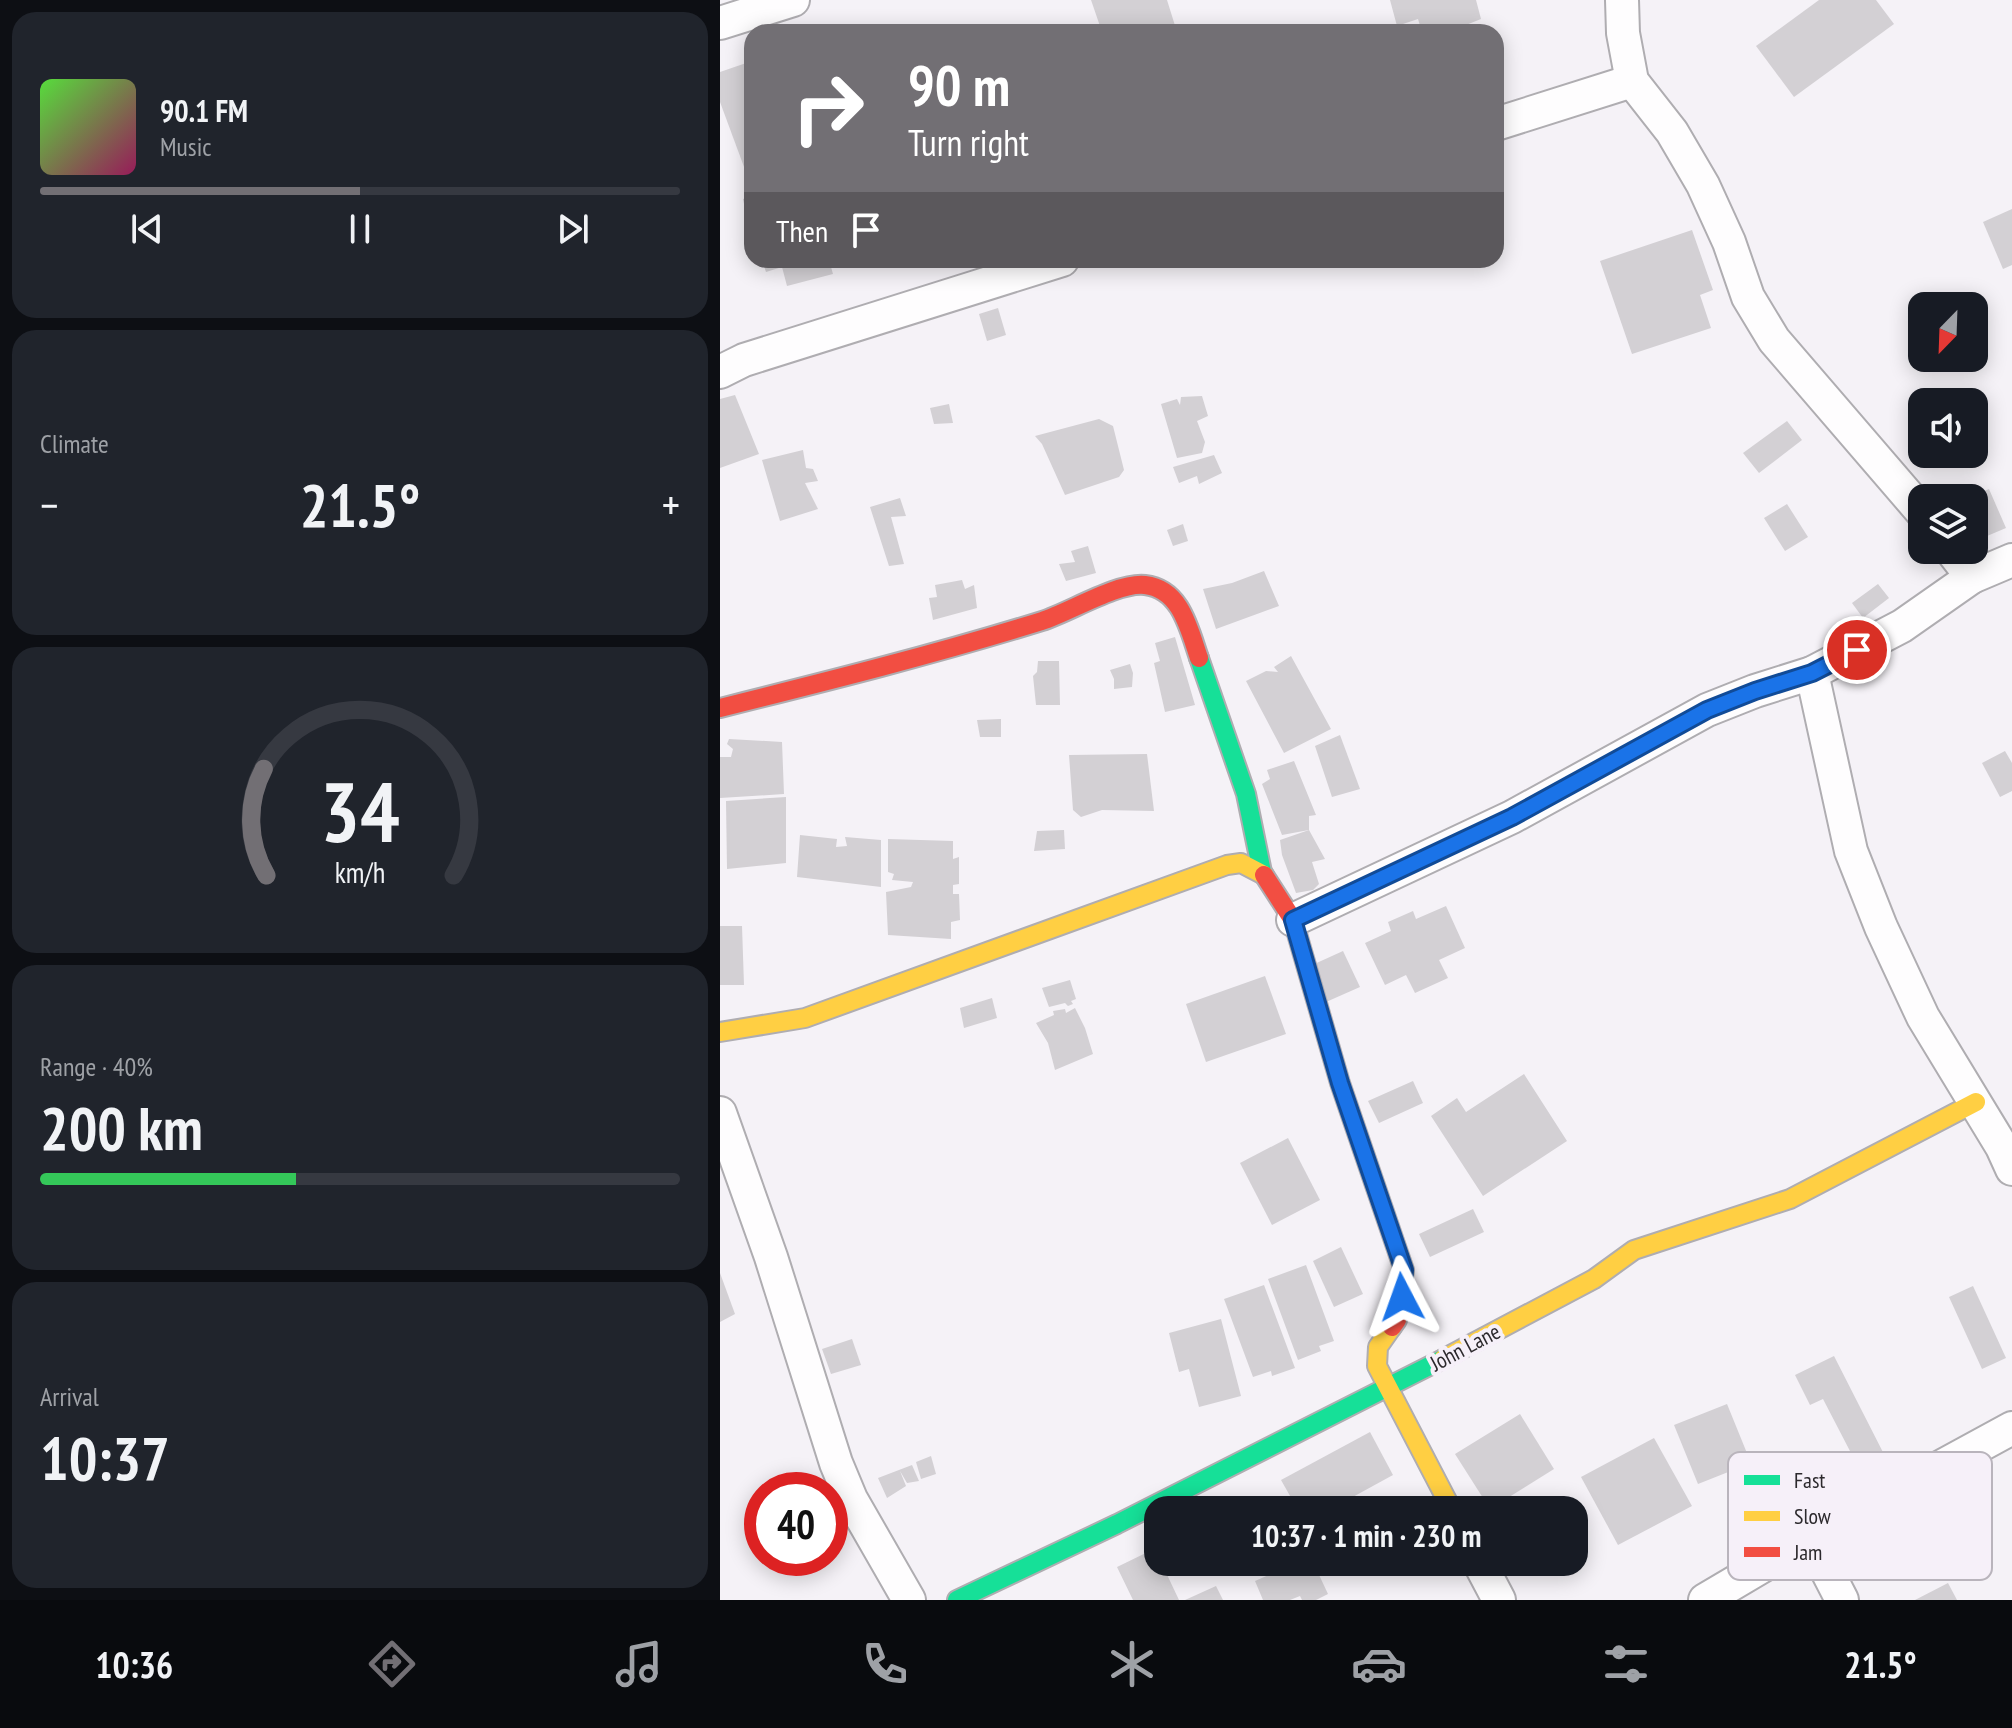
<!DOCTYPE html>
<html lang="en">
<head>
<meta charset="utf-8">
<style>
  :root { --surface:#171b24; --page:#20242c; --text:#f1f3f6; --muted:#9ea1a6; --line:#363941; --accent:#726f74 }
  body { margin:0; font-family:"PT Sans Narrow",sans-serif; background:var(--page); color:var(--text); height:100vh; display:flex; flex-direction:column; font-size:30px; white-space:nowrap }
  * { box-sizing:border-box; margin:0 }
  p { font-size:26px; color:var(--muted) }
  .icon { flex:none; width:44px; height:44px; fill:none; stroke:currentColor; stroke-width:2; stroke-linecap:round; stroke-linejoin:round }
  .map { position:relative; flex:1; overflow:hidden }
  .side { display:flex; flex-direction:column; gap:12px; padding:12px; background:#0d0f14; width:720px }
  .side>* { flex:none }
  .top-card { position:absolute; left:24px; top:24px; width:760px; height:244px; border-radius:24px; box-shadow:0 4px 20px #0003; background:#726f74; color:#fff; overflow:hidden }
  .needle { width:52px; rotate:203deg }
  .fabs { position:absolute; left:1188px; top:292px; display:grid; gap:16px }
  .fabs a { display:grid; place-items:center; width:80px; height:80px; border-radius:16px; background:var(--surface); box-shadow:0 4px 20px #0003; font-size:40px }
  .speed { position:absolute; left:24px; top:1472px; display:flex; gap:16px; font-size:40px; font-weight:700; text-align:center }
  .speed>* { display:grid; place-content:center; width:104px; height:104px; border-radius:50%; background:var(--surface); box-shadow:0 4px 20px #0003; line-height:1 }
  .speed .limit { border:12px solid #d22; background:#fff; color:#111 }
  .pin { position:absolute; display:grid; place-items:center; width:68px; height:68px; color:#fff; margin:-34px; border:4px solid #fff; border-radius:50%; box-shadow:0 2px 8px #0007 }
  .me { position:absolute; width:88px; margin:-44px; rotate:356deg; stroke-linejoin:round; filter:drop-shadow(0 0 6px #0008) }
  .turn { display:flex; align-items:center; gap:28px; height:168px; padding:0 32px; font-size:36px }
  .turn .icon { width:104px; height:104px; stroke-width:2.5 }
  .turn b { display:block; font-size:56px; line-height:68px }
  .then { display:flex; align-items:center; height:76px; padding:0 32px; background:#0003; gap:16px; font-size:30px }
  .big { font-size:60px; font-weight:700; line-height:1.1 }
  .side .tile { flex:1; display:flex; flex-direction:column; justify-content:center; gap:12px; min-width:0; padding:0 28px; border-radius:24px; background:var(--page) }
  .side .dial { align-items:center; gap:0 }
  .dial svg { height:208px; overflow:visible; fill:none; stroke:var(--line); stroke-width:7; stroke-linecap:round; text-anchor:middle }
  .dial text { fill:var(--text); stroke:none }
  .song { display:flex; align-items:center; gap:24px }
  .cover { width:96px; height:96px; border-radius:12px; background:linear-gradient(135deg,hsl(110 70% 55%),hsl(330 70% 35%)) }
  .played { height:8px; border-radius:4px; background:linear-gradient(90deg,var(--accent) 50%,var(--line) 50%) }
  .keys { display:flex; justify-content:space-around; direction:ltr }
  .heat { display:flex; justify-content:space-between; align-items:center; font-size:44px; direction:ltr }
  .charge { height:12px; border-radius:6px; background:linear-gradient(90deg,#34c759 40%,var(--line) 0) }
  .trip { position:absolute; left:424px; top:1496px; width:444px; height:80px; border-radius:24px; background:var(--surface); box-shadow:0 4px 20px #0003; font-weight:700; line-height:80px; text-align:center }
  .menu { display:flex; height:128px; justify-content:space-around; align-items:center; background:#090b0e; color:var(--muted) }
  .menu .icon { width:56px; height:56px }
  .menu .current { color:var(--accent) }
  .menu b { font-size:36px; color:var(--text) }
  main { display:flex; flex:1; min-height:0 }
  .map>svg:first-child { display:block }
  .building { fill:#d3d0d4 }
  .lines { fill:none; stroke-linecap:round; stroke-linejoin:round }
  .street-casing { stroke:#afadb1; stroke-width:36 }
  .fast-casing { stroke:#afadb1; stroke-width:22 }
  .slow-casing { stroke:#afadb1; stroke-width:22 }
  .jam-casing { stroke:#afadb1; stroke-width:22 }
  .street { stroke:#fefdfe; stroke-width:32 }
  .fast { stroke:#16e098; stroke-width:18 }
  .slow { stroke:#ffcf43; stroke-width:18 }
  .jam { stroke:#f24e42; stroke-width:18 }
  .route-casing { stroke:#114b97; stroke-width:20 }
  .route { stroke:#1a73e8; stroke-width:14 }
  .labels { text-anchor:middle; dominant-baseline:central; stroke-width:8; stroke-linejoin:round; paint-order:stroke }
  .street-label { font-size:22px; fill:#2c292d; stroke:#f6f0f9 }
  .key { fill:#f6f0f9; stroke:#b9b4bc; stroke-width:2 }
  .key-label { font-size:22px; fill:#2c292d }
</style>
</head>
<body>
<main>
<section class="side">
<div class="tile">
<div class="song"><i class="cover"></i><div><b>90.1 FM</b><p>Music</p></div></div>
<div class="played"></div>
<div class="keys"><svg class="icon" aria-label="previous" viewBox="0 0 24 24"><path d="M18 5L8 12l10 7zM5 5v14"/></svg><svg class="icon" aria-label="pause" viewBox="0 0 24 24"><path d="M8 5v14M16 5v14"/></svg><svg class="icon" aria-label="next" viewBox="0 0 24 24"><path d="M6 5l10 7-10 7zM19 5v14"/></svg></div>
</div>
<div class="tile"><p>Climate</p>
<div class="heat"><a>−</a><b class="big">21.5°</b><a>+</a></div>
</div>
<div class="tile dial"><svg viewBox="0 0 100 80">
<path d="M14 69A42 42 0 1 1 86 69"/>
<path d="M14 69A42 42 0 0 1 13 28" stroke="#726f74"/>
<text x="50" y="56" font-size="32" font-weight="700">34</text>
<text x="50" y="72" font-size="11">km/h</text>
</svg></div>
<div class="tile"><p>Range · 40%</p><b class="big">200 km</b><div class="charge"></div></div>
<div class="tile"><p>Arrival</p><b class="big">10:37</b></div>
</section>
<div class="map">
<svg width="1292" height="1600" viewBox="0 0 1292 1600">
  <rect width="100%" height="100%" fill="#f5f2f7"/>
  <!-- building -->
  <g class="building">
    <path d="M371,0h76l10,32h-75z"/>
    <path d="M670,0h86l5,19 -15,6 1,7h-45l-4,-13 -21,7z"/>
    <path d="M1099,0h57l18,24 -100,73 -38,-51z"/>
    <path d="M32,61v112l-5,2 -27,-73v-30z"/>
    <path d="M32,196v41h-1l-8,-38z"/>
    <path d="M1292,209v56l-9,4 -20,-47z"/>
    <path d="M972,230l21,60 -13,5 11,33 -79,26 -32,-93z"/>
    <path d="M42,260h67l4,14 -46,12 -5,-19 -16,5z"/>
    <path d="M278,308l8,27 -19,6 -8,-27z"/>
    <path d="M15,395l24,59 -39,14v-69z"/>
    <path d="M482,396l6,20 -11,5 8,21 -3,11 -25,5 -16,-54 16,-5 3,6 1,-8z"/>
    <path d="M229,404l4,19 -19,1 -4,-16z"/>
    <path d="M379,419l14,7 11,44 -5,7 -54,18 -23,-51 -7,-8z"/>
    <path d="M1067,421l15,19 -43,33 -16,-20z"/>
    <path d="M83,450l3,18 7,1 5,12 -13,2 13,26 -38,12 -18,-61z"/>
    <path d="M494,455l8,18 -23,11 -2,-8 -18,7 -6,-16z"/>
    <path d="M1269,489l17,39 -26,11 -6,-14v-27h-6z"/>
    <path d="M180,498l6,18 -15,1 13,47 -15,2 -19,-59z"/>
    <path d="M1067,504l21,33 -23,14 -21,-33z"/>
    <path d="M463,524l5,17 -15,5 -6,-16z"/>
    <path d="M368,546l8,27 -30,8 -7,-17 16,-2 -4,-11z"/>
    <path d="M544,571l15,35 -63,23 -13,-40 29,-6z"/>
    <path d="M242,580l3,9 9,-4 3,23 -44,12 -4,-22 8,-1 -2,-12z"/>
    <path d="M1158,584l11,14 -26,20 -11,-15z"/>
    <path d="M455,637l20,68 -30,7 -11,-49 6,-2 -5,-18z"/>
    <path d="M571,656l40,73 -47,24 -38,-72 20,-10 12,1 -4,-5z"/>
    <path d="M318,661h21l1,44h-24l-3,-29 4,-4z"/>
    <path d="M410,664l3,9 -1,14 -18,2v-10l-4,-9z"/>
    <path d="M281,719v18h-21l-3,-17z"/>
    <path d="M620,735l20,54 -28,8 -17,-51z"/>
    <path d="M9,739l53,3 2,52 -64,4v-41h11l2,-8 -6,-5z"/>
    <path d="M1285,751l7,12v28l-12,6 -18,-34z"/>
    <path d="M427,754l7,57 -52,-1 -21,7 -8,-7 -4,-55z"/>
    <path d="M574,761l22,54 -7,1v14l16,29 -13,3 7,22 -6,6 -17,3 -14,-38 -2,-15 29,-10 -27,5 -20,-51 8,-5 -3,-9z"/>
    <path d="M66,797v66l-59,6 -1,-68z"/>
    <path d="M344,830l1,19 -31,2 3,-20z"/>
    <path d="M80,835l37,4 -1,8 11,-1 -2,-9 36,3v47l-84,-10z"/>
    <path d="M168,839l65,2v18l6,-2v27l-6,1v9h6l1,26 -9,2v17l-63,-4 -2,-43 25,-5 2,-5 -21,-2 2,-6 -6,-2z"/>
    <path d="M726,906l19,42 -26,12 9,18 -33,15 -9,-18 -21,10 -20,-42 26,-12 -3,-9 25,-11 3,8z"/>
    <path d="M0,926h22l2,59h-24z"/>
    <path d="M623,951l17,36 -34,15 -16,-36z"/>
    <path d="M545,976l21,58 -80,28 -20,-58z"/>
    <path d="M350,980l6,19 -5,2 2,3 -5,2 -3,-3 -16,4 -7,-19z"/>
    <path d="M272,998l5,20 -33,10 -4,-20z"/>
    <path d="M355,1008l10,20 8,26 -38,16 -7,-27 -12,-20 18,-8 -1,-4 12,-2 1,4z"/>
    <path d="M804,1074l43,67 -84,55 -52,-80 26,-18 9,14z"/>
    <path d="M693,1081l10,22 -44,20 -11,-22z"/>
    <path d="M568,1138l32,62 -48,25 -32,-62z"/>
    <path d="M753,1209l11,23 -54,25 -11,-23z"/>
    <path d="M621,1247l22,47 -29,13 -21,-46z"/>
    <path d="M586,1265l28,76 -15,5 2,5 -23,9 -30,-81z"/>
    <path d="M0,1273l15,41 -15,8z"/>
    <path d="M544,1285l31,83 -23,8 -1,-5 -18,6 -29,-78z"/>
    <path d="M1253,1286l33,72 -24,11 -33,-72z"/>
    <path d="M501,1319l20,77 -42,11 -10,-38 -10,3 -10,-39z"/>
    <path d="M132,1339l9,26 -30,9 -9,-25z"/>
    <path d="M1114,1356l57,112 -26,12 -42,-81 -13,6 -15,-30z"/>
    <path d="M1007,1404l24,59 -53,21 -24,-59z"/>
    <path d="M800,1414l34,55 -64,40 -35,-55z"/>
    <path d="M650,1432l23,43 -64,35h-31l-17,-30z"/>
    <path d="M934,1438l38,68 -74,39 -37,-68z"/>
    <path d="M211,1456l5,18 -15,5 -5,-17z"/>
    <path d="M192,1465l7,16 -12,2 -7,-12 6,15 -19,12 -9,-20z"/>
    <path d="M434,1549l4,13h3l18,38h-46l-16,-33z"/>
    <path d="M578,1562h15l15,32 -12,6h-14l-2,-4 -10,4h-27l-8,-19z"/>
    <path d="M613,1562h34l-29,13z"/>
    <path d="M1228,1583l9,17h-42z"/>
    <path d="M496,1586l7,14h-38z"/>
  </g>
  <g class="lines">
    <!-- street casing -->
    <g class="street-casing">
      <g id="street">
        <path d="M902,0l1,33 9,48 40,51 31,53 26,57 19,55 26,43 148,172"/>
        <path d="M0,23l73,-23"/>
        <path d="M776,124l136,-43"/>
        <path d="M0,372l24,-12 318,-100"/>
        <path d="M1231,550l21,27 40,-17"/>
        <path d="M1092,673l39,178 30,76 42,90 79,130 10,22"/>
        <path d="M573,920l219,-103 195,-107 48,-19 57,-18 90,-47 70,-49"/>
        <path d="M0,1113l51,144 65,206 15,36 58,101"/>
        <path d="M1090,1538l32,62"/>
        <path d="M759,1562l20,38"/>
        <path d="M985,1600l105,-62 202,-110"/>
      </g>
    </g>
    <!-- fast casing -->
    <g class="fast-casing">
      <g id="fast">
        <path d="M479,658l47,136 16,78"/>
        <path d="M237,1600l160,-76 326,-165"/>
      </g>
    </g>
    <!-- slow casing -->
    <g class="slow-casing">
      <g id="slow">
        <path d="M0,1032l85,-14 422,-153 14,-2 23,12"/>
        <path d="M672,1327l-14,20 -1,19 75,144"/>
        <path d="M723,1359l151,-80 40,-29 156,-51 186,-97"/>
      </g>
    </g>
    <!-- jam casing -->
    <g class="jam-casing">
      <g id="jam">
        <path d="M0,708c108,-27 216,-54 322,-87 28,-9 76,-39 103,-36 36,4 44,44 54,73"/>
        <path d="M544,875l29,45 47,163 64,187 -7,50 -5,7"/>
      </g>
    </g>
    <!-- street -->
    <use href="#street" class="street"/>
    <!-- fast -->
    <use href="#fast" class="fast"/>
    <!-- slow -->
    <use href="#slow" class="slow"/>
    <!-- jam -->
    <use href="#jam" class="jam"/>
  </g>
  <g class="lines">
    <!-- route casing -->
    <g class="route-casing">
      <path id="route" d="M682,1297l2,-27 -64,-187 -47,-163 219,-103 195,-107 48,-19 57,-18 45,-23"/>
    </g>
    <!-- route -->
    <use href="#route" class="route"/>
  </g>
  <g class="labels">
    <!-- street labels -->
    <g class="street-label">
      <text transform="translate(745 1347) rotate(-28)">John Lane</text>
    </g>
  </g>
  <!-- legend -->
  <rect x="1008" y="1452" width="264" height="128" rx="12" class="key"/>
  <rect x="1024" y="1475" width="36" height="10" fill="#16e098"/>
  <rect x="1024" y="1511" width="36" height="10" fill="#ffcf43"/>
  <rect x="1024" y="1547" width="36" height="10" fill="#f24e42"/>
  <g class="key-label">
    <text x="1074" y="1488">Fast</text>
    <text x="1074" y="1524">Slow</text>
    <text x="1074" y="1560">Jam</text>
  </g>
</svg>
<div class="fabs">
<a><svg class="needle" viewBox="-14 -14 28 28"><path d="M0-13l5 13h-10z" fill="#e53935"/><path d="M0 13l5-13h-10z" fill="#9ea1a6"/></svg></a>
<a><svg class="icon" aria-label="sound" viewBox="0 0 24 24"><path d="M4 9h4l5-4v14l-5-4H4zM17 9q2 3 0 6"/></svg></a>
<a><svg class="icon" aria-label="layers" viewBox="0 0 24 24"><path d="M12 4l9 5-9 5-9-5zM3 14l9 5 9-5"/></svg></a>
</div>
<div class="speed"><div class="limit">40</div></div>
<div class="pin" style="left:1137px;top:650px;background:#d93025"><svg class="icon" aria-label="arrive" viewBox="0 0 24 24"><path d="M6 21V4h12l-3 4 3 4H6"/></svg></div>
<svg class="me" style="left:682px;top:1297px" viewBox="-20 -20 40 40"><path d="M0-17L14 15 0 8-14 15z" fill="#1a73e8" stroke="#fff" stroke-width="4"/></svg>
<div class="trip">10:37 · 1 min · 230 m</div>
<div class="top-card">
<div class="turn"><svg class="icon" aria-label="right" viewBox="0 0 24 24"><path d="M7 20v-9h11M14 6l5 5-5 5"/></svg><div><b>90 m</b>Turn right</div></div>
<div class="then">Then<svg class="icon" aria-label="arrive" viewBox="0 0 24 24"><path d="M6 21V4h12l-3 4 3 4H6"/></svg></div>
</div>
</div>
</main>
<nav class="menu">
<b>10:36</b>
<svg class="icon current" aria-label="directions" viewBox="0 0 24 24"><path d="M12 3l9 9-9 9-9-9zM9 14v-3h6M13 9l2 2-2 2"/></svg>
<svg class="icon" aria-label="music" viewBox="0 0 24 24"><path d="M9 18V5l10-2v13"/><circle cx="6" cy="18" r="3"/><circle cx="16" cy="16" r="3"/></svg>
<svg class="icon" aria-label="phone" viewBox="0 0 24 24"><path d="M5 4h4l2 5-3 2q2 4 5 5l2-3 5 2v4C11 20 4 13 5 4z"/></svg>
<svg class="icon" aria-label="climate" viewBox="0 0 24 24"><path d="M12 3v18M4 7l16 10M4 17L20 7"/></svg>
<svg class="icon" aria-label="car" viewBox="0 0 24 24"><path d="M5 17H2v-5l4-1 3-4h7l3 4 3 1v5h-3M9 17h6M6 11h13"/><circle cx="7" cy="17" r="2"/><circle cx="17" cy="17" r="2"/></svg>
<svg class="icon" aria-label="filters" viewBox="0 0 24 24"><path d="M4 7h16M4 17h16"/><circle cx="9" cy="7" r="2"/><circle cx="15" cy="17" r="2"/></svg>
<b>21.5°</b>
</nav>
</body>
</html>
